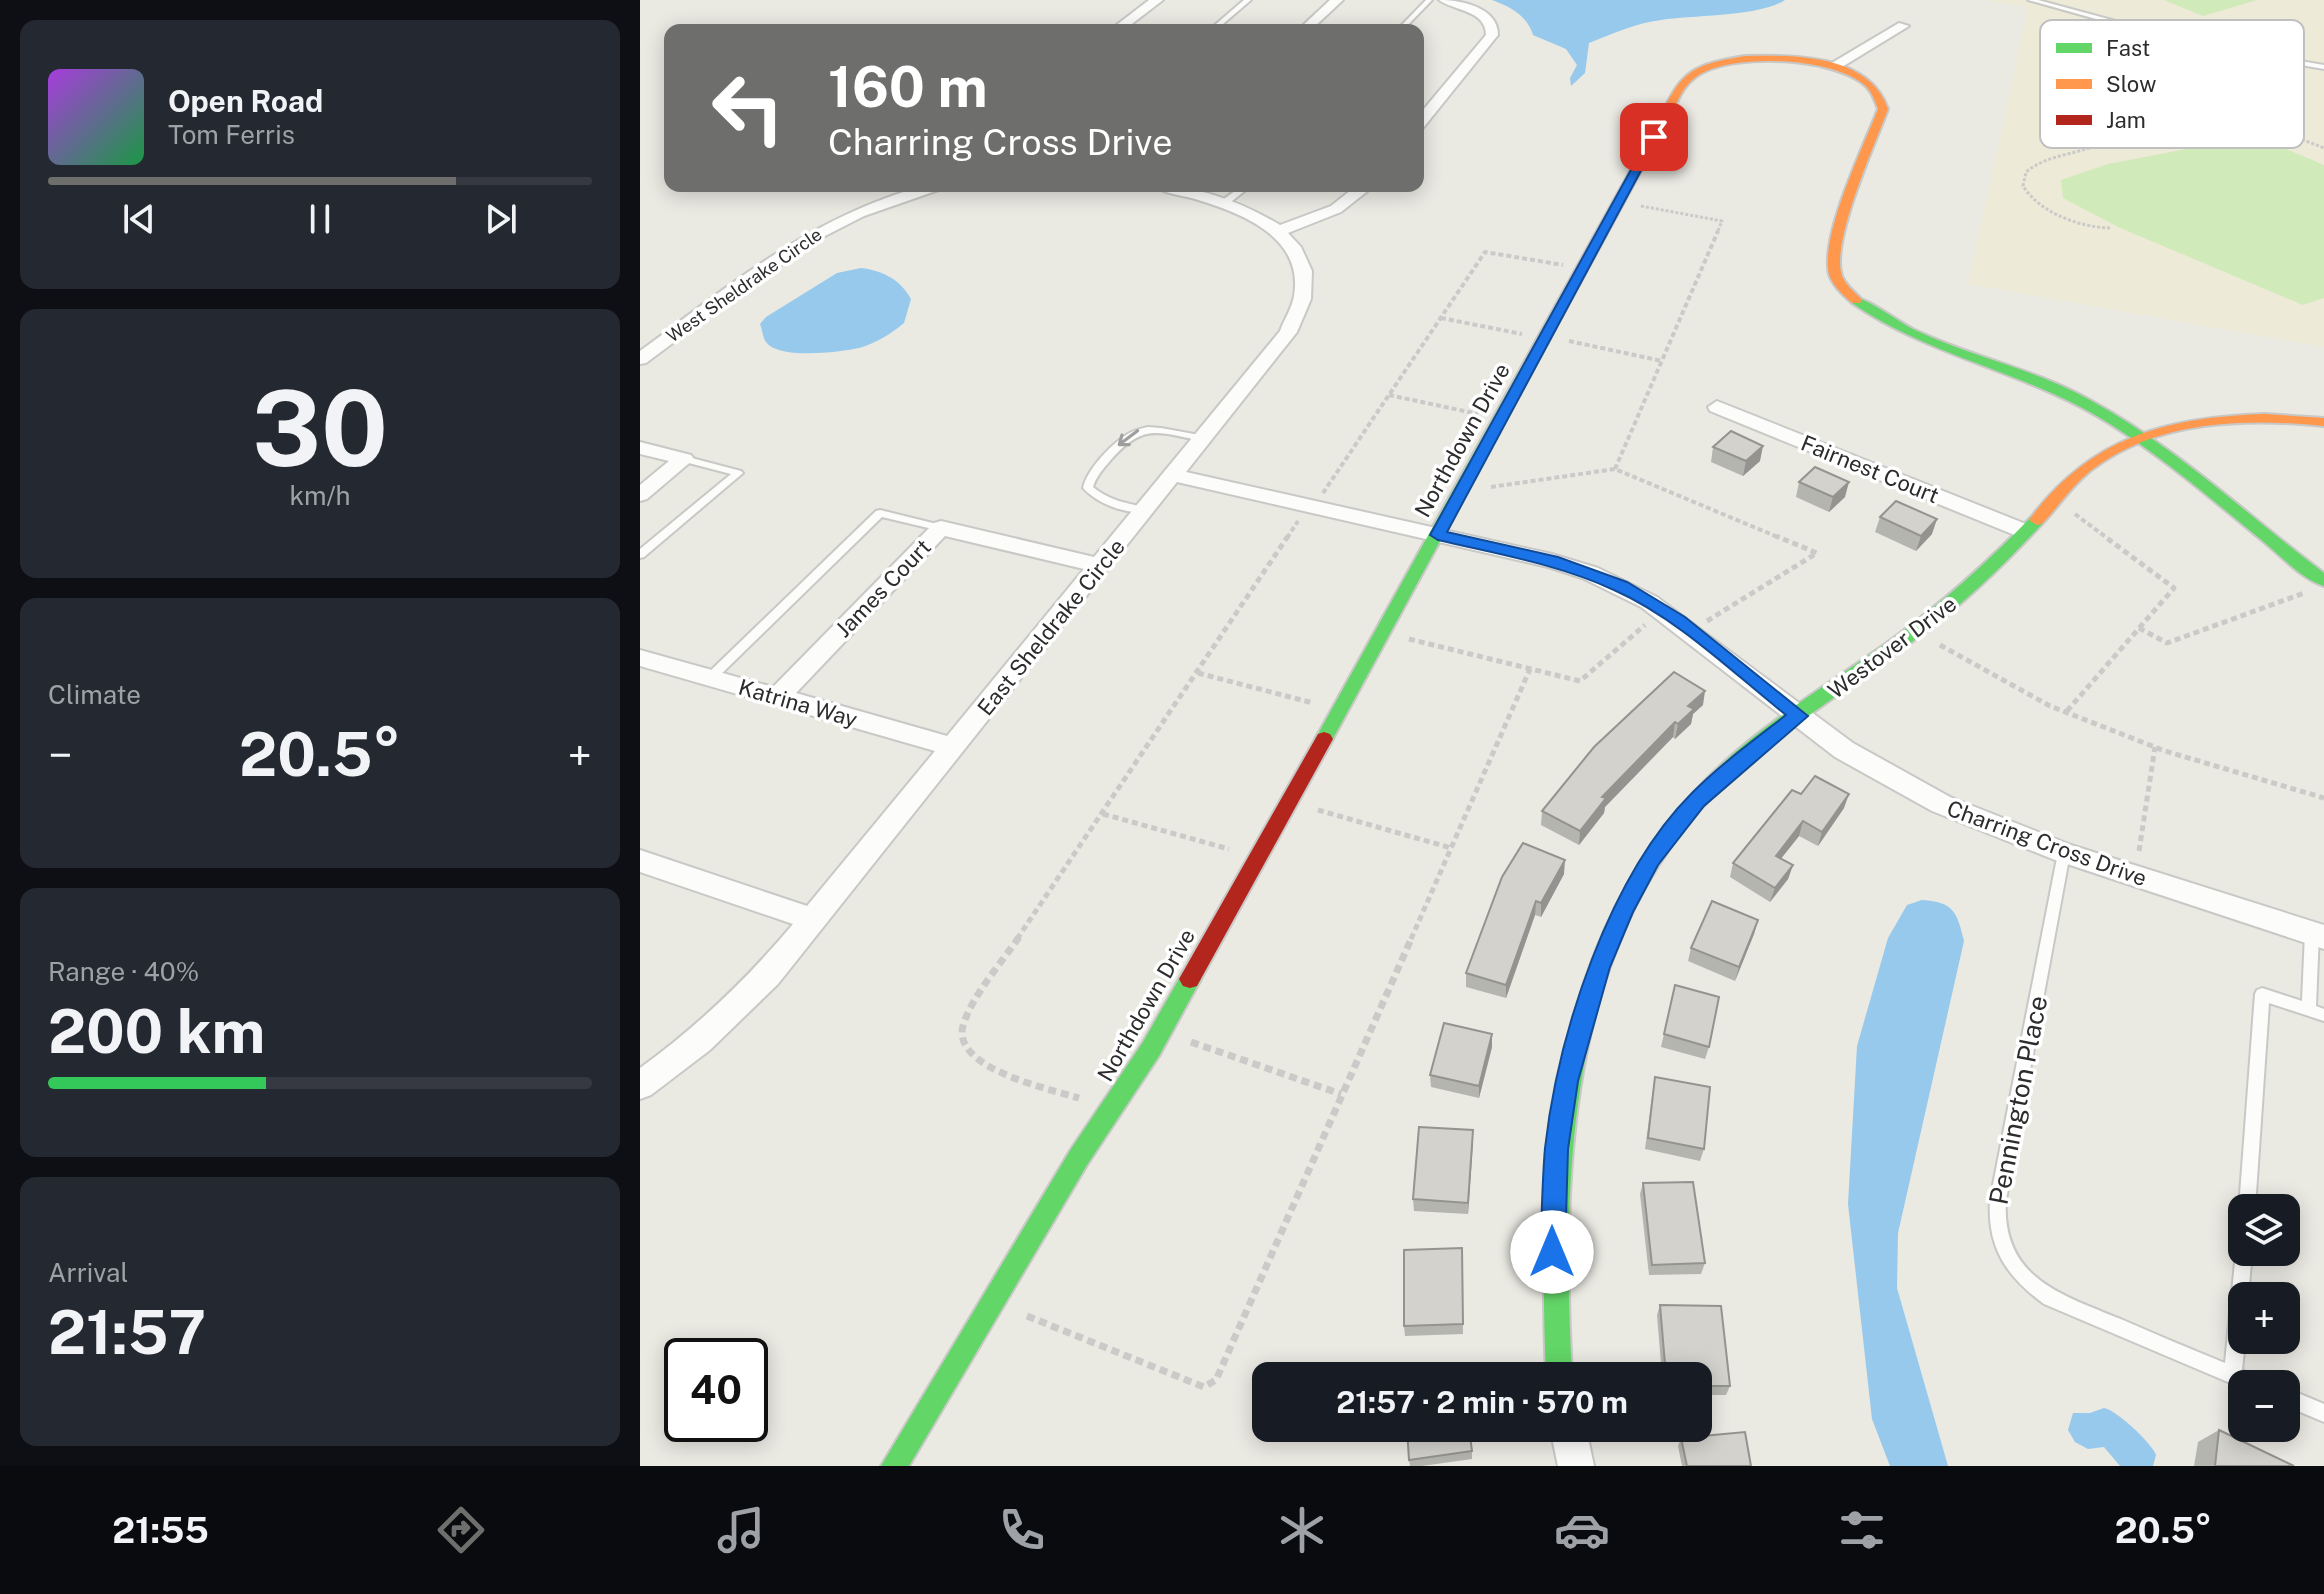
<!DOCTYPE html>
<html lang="en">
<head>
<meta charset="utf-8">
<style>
  :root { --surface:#171b24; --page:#242831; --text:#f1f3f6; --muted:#9ea1a6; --line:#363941; --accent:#6e6e6c }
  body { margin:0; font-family:"Public Sans",sans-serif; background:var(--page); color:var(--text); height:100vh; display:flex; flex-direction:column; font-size:30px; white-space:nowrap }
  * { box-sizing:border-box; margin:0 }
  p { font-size:26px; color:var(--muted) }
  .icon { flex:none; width:44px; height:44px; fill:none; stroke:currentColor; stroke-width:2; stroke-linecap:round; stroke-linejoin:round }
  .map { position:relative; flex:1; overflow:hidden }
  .side { display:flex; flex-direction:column; gap:20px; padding:20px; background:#0d0f14; width:640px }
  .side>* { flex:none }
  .banner { position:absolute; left:24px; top:24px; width:760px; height:168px; border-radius:16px; box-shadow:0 4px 20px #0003; background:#6e6e6c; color:#fff; overflow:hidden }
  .buttons { position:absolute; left:1588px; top:1194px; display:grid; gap:16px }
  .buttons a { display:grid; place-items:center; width:72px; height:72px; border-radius:16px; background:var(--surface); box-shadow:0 4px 20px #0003; font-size:40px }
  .speed { position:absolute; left:24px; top:1338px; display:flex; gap:16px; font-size:40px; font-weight:700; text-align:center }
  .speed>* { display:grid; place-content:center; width:104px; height:104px; border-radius:50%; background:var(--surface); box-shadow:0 4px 20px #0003; line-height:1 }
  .speed .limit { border:4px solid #111; border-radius:12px; background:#fff; color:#111 }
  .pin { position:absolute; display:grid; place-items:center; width:68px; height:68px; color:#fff; margin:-34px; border-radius:16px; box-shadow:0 4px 12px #0006 }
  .me { position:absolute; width:88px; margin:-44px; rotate:0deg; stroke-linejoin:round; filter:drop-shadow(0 0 6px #0008) }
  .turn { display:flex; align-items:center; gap:28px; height:168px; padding:0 32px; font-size:36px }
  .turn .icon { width:104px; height:104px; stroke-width:2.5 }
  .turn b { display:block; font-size:56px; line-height:68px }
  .big { font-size:60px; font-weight:700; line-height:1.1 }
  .side .card { flex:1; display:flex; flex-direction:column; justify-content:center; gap:12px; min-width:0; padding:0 28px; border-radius:16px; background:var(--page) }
  .side .dial { align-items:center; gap:0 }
  .dial b { font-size:104px; line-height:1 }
  .song { display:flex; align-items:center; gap:24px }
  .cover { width:96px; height:96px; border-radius:12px; background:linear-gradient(135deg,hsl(280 70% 55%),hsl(140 70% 35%)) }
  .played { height:8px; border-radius:4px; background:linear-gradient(90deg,var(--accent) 75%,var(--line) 75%) }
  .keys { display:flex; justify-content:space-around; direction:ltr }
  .heat { display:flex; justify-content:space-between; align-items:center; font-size:44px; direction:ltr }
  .charge { height:12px; border-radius:6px; background:linear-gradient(90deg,#34c759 40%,var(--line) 0) }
  .trip { position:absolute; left:612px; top:1362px; width:460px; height:80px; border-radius:16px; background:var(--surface); box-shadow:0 4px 20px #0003; font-weight:700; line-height:80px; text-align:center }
  .dock { display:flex; height:128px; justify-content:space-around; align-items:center; background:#090b0e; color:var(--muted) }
  .dock .icon { width:56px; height:56px }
  .dock .current { color:var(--accent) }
  .dock b { font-size:36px; color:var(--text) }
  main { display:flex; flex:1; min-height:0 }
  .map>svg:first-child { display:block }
  .education { fill:#edead7 }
  .pitch { fill:#d0ebb9 }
  .water { fill:#96c9ec }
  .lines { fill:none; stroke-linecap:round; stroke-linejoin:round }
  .lane-casing { stroke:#c8c8c7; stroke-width:4 }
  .street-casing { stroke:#c8c8c7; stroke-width:4 }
  .fast-casing { stroke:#c8c8c7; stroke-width:4 }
  .slow-casing { stroke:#c8c8c7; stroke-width:4 }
  .jam-casing { stroke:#c8c8c7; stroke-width:4 }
  .path-far3 { stroke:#cacac9; stroke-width:3; stroke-dasharray:3 2; stroke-linecap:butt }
  .path-far2 { stroke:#cacac9; stroke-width:4; stroke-dasharray:5 3; stroke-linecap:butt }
  .path-far1 { stroke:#cacac9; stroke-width:5; stroke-dasharray:6 4; stroke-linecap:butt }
  .path { stroke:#cacac9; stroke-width:7; stroke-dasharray:8 5; stroke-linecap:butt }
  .lane { fill:#fcfcfb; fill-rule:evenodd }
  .street { fill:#fcfcfb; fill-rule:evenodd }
  .fast { fill:#63d668; fill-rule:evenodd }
  .slow { fill:#ff974d; fill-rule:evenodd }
  .jam { fill:#b3261e; fill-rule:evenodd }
  .wall { fill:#b5b5b0 }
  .shaded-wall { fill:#949390 }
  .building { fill:#d3d2cd; stroke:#949390; stroke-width:2 }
  .oneway { stroke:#9e9e9e }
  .route { fill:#1a73e8; stroke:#114b97; stroke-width:2 }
  .labels { text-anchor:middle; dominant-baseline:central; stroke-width:7; stroke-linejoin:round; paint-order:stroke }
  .far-street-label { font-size:18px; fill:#2c2c2c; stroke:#fff }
  .street-label { font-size:22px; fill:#2c2c2c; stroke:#fff }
  .near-street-label { font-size:26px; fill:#2c2c2c; stroke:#fff }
  .key { fill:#fff; stroke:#c0c0c0; stroke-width:2 }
  .key-label { font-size:22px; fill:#2c2c2c }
</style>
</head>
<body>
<main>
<section class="side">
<div class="card">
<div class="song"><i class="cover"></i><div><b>Open Road</b><p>Tom Ferris</p></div></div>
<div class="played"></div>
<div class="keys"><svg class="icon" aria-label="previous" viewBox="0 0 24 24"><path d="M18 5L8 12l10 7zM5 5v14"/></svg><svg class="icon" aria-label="pause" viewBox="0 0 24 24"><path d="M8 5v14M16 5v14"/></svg><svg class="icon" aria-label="next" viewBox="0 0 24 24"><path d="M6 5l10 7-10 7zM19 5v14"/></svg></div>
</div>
<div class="card dial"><b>30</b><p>km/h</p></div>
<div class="card"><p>Climate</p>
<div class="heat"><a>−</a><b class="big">20.5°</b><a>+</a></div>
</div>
<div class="card"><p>Range · 40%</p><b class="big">200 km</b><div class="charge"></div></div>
<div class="card"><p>Arrival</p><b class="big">21:57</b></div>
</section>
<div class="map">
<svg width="1684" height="1466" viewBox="0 0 1684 1466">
  <rect width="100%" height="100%" fill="#eae9e2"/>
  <!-- education -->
  <path class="education" d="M1344,0h340v347l-356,-63 60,-277z"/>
  <!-- pitch -->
  <g class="pitch">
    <path d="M1524,0h93l-54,16z"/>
    <path d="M1615,136l69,29v133l-21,7 -185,-78 -55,-29 -2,-18 47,-16z"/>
  </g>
  <!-- water -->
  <g class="water">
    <path d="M852,0h293c-26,17 -92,15 -124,20 -25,3 -49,14 -72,23l-4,30 -14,13 -1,-8 7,-13 -11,-16 -33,-14c-5,-19 -24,-29 -41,-35z"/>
    <path d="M221,268c22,3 39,11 50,31l-7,24c-13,11 -28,20 -45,25 -19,4 -80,12 -93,-6 -3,-4 -4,-13 -6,-18l6,-7 71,-44z"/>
    <path d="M1282,900c32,2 35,12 42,41l-66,292 -1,55 51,178h-58l-18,-47 -24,-215 9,-158 31,-108 19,-33z"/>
    <path d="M1464,1408c12,2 48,35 52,47l-3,11h-33l-16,-19 -16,2 -13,-7 -7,-12 5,-17h17z"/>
  </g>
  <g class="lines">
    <!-- lane casing -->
    <g class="lane-casing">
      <g id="lane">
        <path d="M604,0h7l-35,30h-7z"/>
        <path d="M786,0h6l-29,30h-6z"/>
        <path d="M1388,0h10l159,43 127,22v4l-128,-22z"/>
        <path d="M602,186h9l-24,19h-6v-4z"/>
        <path d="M508,427l13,1 44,8 2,2 -5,3c-45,-9 -59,-18 -92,20 -7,8 -14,16 -17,26 17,14 34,16 55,21v4c-23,2 -49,-7 -65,-24 4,-18 25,-40 40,-51 8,-6 16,-8 25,-10z"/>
        <path d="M44,456l57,15 2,2 -99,84 -4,1v-9l91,-75 -50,-13v-4z"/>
        <path d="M240,510l65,16 1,2 -5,3 -59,-14 -168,164h-8l-2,-3 2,-3 170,-164z"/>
        <path d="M1424,848l5,1 1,4 -64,347c-5,79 57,95 117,120 34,15 68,29 102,43l11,-111 2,-6 4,-1v7h10l-4,44h-6v44h3l-3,30 18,8 3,6h-21v4l-198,-84c-38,-28 -57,-56 -54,-104l68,-347 1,-4z"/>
        <path d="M1672,927l5,2 2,4 -3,73 8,3v12l-55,-18 -14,205h-13v6l-3,-6 16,-214 2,-4 5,-2 40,13 3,-68 2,-4z"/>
        <path d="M1646,1388l38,16v18l-38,-16z"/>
      </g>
    </g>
    <!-- street casing -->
    <g class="street-casing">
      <g id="street">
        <path d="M509,0h14l-39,30h-14z"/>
        <path d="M690,0h13l-32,30h-13z"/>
        <path d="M799,0c22,0 59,7 59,35l-75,93 -5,1v-13l68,-81c0,-25 -32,-24 -47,-35z"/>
        <path d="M1259,23l10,3 -72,44 -12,-3z"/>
        <path d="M284,186h26l-86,30 -39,20 -73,48 -106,79 -6,1v-13c89,-66 175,-136 284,-165z"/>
        <path d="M514,186c46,0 87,16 126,39l51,-19 25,-20h18l-33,26 -53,21 13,14 11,24 -1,28 -14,33 -111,140 366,82 46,14 59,29 196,146 97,54 121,48 253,80v24l-269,-89 -123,-49 -97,-54 -194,-150 -59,-29 -34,-11 -371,-85 -399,502 -68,66 -59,45 -11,4v-31c58,-42 107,-89 153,-144l-153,-52v-22l167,56 128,-155 -295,-85v-16l133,37 161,-164 7,-2 153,36 186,-226c4,-11 12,-23 14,-35 10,-59 -52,-83 -99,-97 -13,-4 -31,-5 -41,-13zM305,536l139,33 -137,167 -151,-43z"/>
        <path d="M1077,401l314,125 3,5 -10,7 -7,-2 -307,-125 -2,-4z"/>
        <path d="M0,442l51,13 3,4 -47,40 -7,2v-16l29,-24 -29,-7z"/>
        <path d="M910,1428h36l8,38h-36z"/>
      </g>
    </g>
    <!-- fast casing -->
    <g class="fast-casing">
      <g id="fast">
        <path d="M1024,116l5,3 -339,625h-12l-3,-5 3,-5 341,-615z"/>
        <path d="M1212,297c13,-1 48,26 63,33 57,27 120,39 175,70 85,46 157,115 234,173v13c-21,-6 -42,-29 -59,-43 -50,-41 -100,-84 -155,-119 -81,-52 -179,-66 -258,-121z"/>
        <path d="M1397,515l8,5 -3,4c-35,38 -73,75 -115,107 -63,47 -130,89 -189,141 -171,150 -177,395 -166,604h-26c-9,-220 4,-450 175,-611 51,-48 114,-85 170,-125 51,-37 97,-78 141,-124z"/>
        <path d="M550,970l7,2 4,7 -42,77 -72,109 -178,301h-28l190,-317 72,-107 40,-70z"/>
      </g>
    </g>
    <!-- slow casing -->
    <g class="slow-casing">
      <g id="slow">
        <path d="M1105,56c49,-1 124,-2 143,53 -13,36 -58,133 -46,167 4,10 14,17 20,24l-2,3h-8c-9,-8 -20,-18 -23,-29 -9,-39 34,-126 49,-165 -4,-10 -7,-20 -16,-26 -34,-25 -121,-29 -158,-11 -22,11 -26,30 -36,49l-9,-2c23,-49 33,-54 86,-63z"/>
        <path d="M1625,414l59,4v8c-78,-8 -166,-6 -231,43 -20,15 -34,37 -51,55l-5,1 -8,-5c61,-83 138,-103 236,-106z"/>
      </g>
    </g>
    <!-- jam casing -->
    <g class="jam-casing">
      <path id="jam" d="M684,732l6,2 3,5 -136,247 -7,2 -7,-2 -4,-7 4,-7 135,-238z"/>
    </g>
    <!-- path-far3 -->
    <g class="path-far3">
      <path d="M1445,27l-7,11 2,13 47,39 9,17 -4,19 -12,8"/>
      <path d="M1477,79l130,38 -1,5"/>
      <path d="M1001,206l81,15 -5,12"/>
      <path d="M1470,228c-31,-1 -70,-15 -87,-42l3,-14c18,-15 42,-17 63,-24 91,-28 145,-37 235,0"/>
    </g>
    <!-- path-far2 -->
    <g class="path-far2">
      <path d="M801,318l81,16"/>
      <path d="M929,341l93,20"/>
      <path d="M749,395l89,19"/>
      <path d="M975,469l103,-238"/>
      <path d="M851,487l124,-18 165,69"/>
      <path d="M683,493l162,-241 78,13"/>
      <path d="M1435,514l32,24"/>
      <path d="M647,538l11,-17"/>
    </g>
    <!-- path-far1 -->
    <g class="path-far1">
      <path d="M1067,621l110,-68 -41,-17"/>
      <path d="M1499,628l28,15 137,-50"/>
      <path d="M769,639l171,42 65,-56"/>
      <path d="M1300,645l110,61 115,45 159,47"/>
      <path d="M558,673l115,30"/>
      <path d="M1427,711l107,-123 -70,-52"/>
      <path d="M678,810l133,38"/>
      <path d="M463,814l126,35"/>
      <path d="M1499,851l16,-104"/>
      <path d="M377,939l271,-403"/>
      <path d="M771,939l119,-270"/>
    </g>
    <!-- path -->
    <g class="path">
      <path d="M379,937c-17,25 -48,60 -56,89 -11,43 87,63 116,72"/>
      <path d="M551,1042l150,52"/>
      <path d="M387,1316l177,71 12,-7 196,-443"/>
    </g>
    <!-- lane -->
    <use href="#lane" class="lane"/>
    <!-- street -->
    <use href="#street" class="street"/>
    <!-- fast -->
    <use href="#fast" class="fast"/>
    <!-- slow -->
    <use href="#slow" class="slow"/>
    <!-- jam -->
    <use href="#jam" class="jam"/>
  </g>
  <!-- wall -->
  <g class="wall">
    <path d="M1073,447l47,14 -17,15 -32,-14z"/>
    <path d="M1159,482l46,15 -16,15 -33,-15z"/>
    <path d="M1240,517l52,17 -16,17 -41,-19z"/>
    <path d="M1063,705l-10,9 -2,10 -16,15 -2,-2 -68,70 -1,6 -25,32 -38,-20 1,-14 52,-64z"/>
    <path d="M1161,794l43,14 -26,38 -19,-10 -18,22 12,7 -5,14 -18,23 -40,-25 3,-14z"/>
    <path d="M924,874l-23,43 -6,-2 -29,83 -40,-11v-14l36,-96z"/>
    <path d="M1118,920l-4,14 -19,47 -47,-20 3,-13z"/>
    <path d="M1024,1034l45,13 -4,12 -44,-12z"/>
    <path d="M852,1047l-13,51 -48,-11 -1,-12z"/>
    <path d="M1015,1077l49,72 -4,12 -55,-12 8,-60z"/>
    <path d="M833,1130l-5,84 -54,-3 -1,-12z"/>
    <path d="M1003,1183l62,80 -4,11 -52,1 -9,-81z"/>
    <path d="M822,1248l1,86 -58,2 -1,-10z"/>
    <path d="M1020,1305l70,81 -4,9h-28v-19h-36l-5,-61z"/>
    <path d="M1579,1430l75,36h-100l4,-24z"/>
    <path d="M1041,1438l70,28h-69l-4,-20z"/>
    <path d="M832,1451v8l-50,7h-12l-1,-6z"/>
  </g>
  <!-- shaded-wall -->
  <g class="shaded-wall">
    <path d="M1123,446l-3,15 -17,15 3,-15z"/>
    <path d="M1209,482l-4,15 -16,15 4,-15z"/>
    <path d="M1297,519l-5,15 -16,17 5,-15z"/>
    <path d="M1065,691l-2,14 -10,9 -2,10 -16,15 3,-15 10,-18z"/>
    <path d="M1035,722l-2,15 -68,70 -1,6 -25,32 1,-14 22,-34z"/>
    <path d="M1209,794l-5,14 -26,38 4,-14z"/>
    <path d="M1163,821l-4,15 -27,34 4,-14z"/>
    <path d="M925,860l-1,14 -23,43v-14z"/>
    <path d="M1153,865l-5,14 -18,23 5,-14z"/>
    <path d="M896,901l-1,14 -29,83v-13z"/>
    <path d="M1118,920l-4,14 -19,47 4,-14z"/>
    <path d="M852,1034v13l-13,51v-12z"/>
    <path d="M833,1130v12l-5,72v-11z"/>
  </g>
  <!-- building -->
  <g class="building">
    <path d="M1091,431l32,15 -17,15 -33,-14z"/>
    <path d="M1175,467l34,15 -16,15 -34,-15z"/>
    <path d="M1256,501l41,18 -16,17 -41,-19z"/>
    <path d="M1034,672l31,19 -17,15 6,3 -16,15 -3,-2 -73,75 4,1 -26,33 -38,-20 52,-64z"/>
    <path d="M1175,776l34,18 -27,38 -19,-11 -27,35 17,9 -18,23 -42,-25 59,-73 9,4z"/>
    <path d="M883,843l42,17 -24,43 -5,-2 -30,84 -40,-12 36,-96z"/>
    <path d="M1072,901l46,19 -19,47 -48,-19z"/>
    <path d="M1035,985l44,12 -10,50 -45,-13z"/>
    <path d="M804,1023l48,11 -13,52 -49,-11z"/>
    <path d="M1015,1077l55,10 -6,62 -56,-11z"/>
    <path d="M779,1127l54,3 -5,73 -55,-4z"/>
    <path d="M1053,1182l12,81 -53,2 -9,-82z"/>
    <path d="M822,1248l1,76 -59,2v-76z"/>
    <path d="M1020,1305l61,1 9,80h-32v-10h-32z"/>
    <path d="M767,1428h62l3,23 -63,9z"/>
    <path d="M1579,1430l75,36h-79z"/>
    <path d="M1105,1432l6,34h-64l-6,-28z"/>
  </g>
  <!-- one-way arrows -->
  <defs><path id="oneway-shaft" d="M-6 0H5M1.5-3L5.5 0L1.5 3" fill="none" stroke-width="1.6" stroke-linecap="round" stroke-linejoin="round" transform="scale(2)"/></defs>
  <use class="oneway" href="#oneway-shaft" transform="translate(488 438) rotate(143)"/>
  <!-- route -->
  <path class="route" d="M1014,134l5,3 -212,395 111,25 69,25 58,35 123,99 -104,90 -46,59 -25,47 -23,55 -32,114 -10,68 -3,103 -4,9 -9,3 -9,-3 -3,-9c2,-34 2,-69 5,-104 13,-115 64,-272 147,-355 29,-29 62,-53 94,-78 -54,-43 -109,-97 -172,-125 -56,-26 -117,-36 -176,-50l-8,-5 219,-398z"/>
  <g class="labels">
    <!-- far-street labels -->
    <g class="far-street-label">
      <text transform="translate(104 285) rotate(-35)">West Sheldrake Circle</text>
    </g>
    <!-- street labels -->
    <g class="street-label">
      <text transform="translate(822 440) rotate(-61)">Northdown Drive</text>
      <text transform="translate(1230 469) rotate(22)">Fairnest Court</text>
      <text transform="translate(243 588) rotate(-46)">James Court</text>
      <text transform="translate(411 627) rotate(-51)">East Sheldrake Circle</text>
      <text transform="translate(1252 647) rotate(-37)">Westover Drive</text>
      <text transform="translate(158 703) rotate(16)">Katrina Way</text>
      <text transform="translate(1407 843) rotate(20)">Charring Cross Drive</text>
      <text transform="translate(506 1005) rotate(-60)">Northdown Drive</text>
    </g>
    <!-- near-street labels -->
    <g class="near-street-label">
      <text transform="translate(1378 1100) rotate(-79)">Pennington Place</text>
    </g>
  </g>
  <!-- legend -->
  <rect x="1400" y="20" width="264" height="128" rx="12" class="key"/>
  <rect x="1416" y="43" width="36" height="10" fill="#63d668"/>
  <rect x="1416" y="79" width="36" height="10" fill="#ff974d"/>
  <rect x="1416" y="115" width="36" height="10" fill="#b3261e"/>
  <g class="key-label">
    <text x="1466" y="56">Fast</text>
    <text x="1466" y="92">Slow</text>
    <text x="1466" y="128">Jam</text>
  </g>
</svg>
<div class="buttons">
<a><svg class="icon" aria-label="layers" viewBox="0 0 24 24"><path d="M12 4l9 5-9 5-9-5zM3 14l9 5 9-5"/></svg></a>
<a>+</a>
<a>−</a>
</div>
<div class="speed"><div class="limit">40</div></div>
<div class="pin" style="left:1014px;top:137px;background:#d93025"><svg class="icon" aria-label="arrive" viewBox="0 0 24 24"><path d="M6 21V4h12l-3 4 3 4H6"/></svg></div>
<svg class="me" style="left:912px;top:1252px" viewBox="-20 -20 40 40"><circle r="19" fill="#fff"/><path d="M0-13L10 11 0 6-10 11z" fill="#1a73e8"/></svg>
<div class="trip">21:57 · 2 min · 570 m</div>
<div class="banner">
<div class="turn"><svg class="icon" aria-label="left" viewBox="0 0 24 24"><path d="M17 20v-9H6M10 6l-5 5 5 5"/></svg><div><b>160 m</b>Charring Cross Drive</div></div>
</div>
</div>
</main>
<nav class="dock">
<b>21:55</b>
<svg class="icon current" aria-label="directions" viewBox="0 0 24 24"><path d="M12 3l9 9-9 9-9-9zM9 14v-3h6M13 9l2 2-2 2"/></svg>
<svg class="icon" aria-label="music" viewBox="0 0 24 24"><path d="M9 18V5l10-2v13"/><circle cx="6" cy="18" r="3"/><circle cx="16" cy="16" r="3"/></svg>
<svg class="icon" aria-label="phone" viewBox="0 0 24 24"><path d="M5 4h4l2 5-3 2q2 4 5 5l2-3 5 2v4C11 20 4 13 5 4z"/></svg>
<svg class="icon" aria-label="climate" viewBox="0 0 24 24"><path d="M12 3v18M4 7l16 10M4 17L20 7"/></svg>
<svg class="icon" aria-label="car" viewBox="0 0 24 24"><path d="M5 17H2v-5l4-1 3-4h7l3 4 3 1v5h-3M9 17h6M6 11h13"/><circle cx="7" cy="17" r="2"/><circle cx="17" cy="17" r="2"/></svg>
<svg class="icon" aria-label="filters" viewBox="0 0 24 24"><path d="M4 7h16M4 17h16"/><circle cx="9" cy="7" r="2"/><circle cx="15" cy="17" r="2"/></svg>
<b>20.5°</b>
</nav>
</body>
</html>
